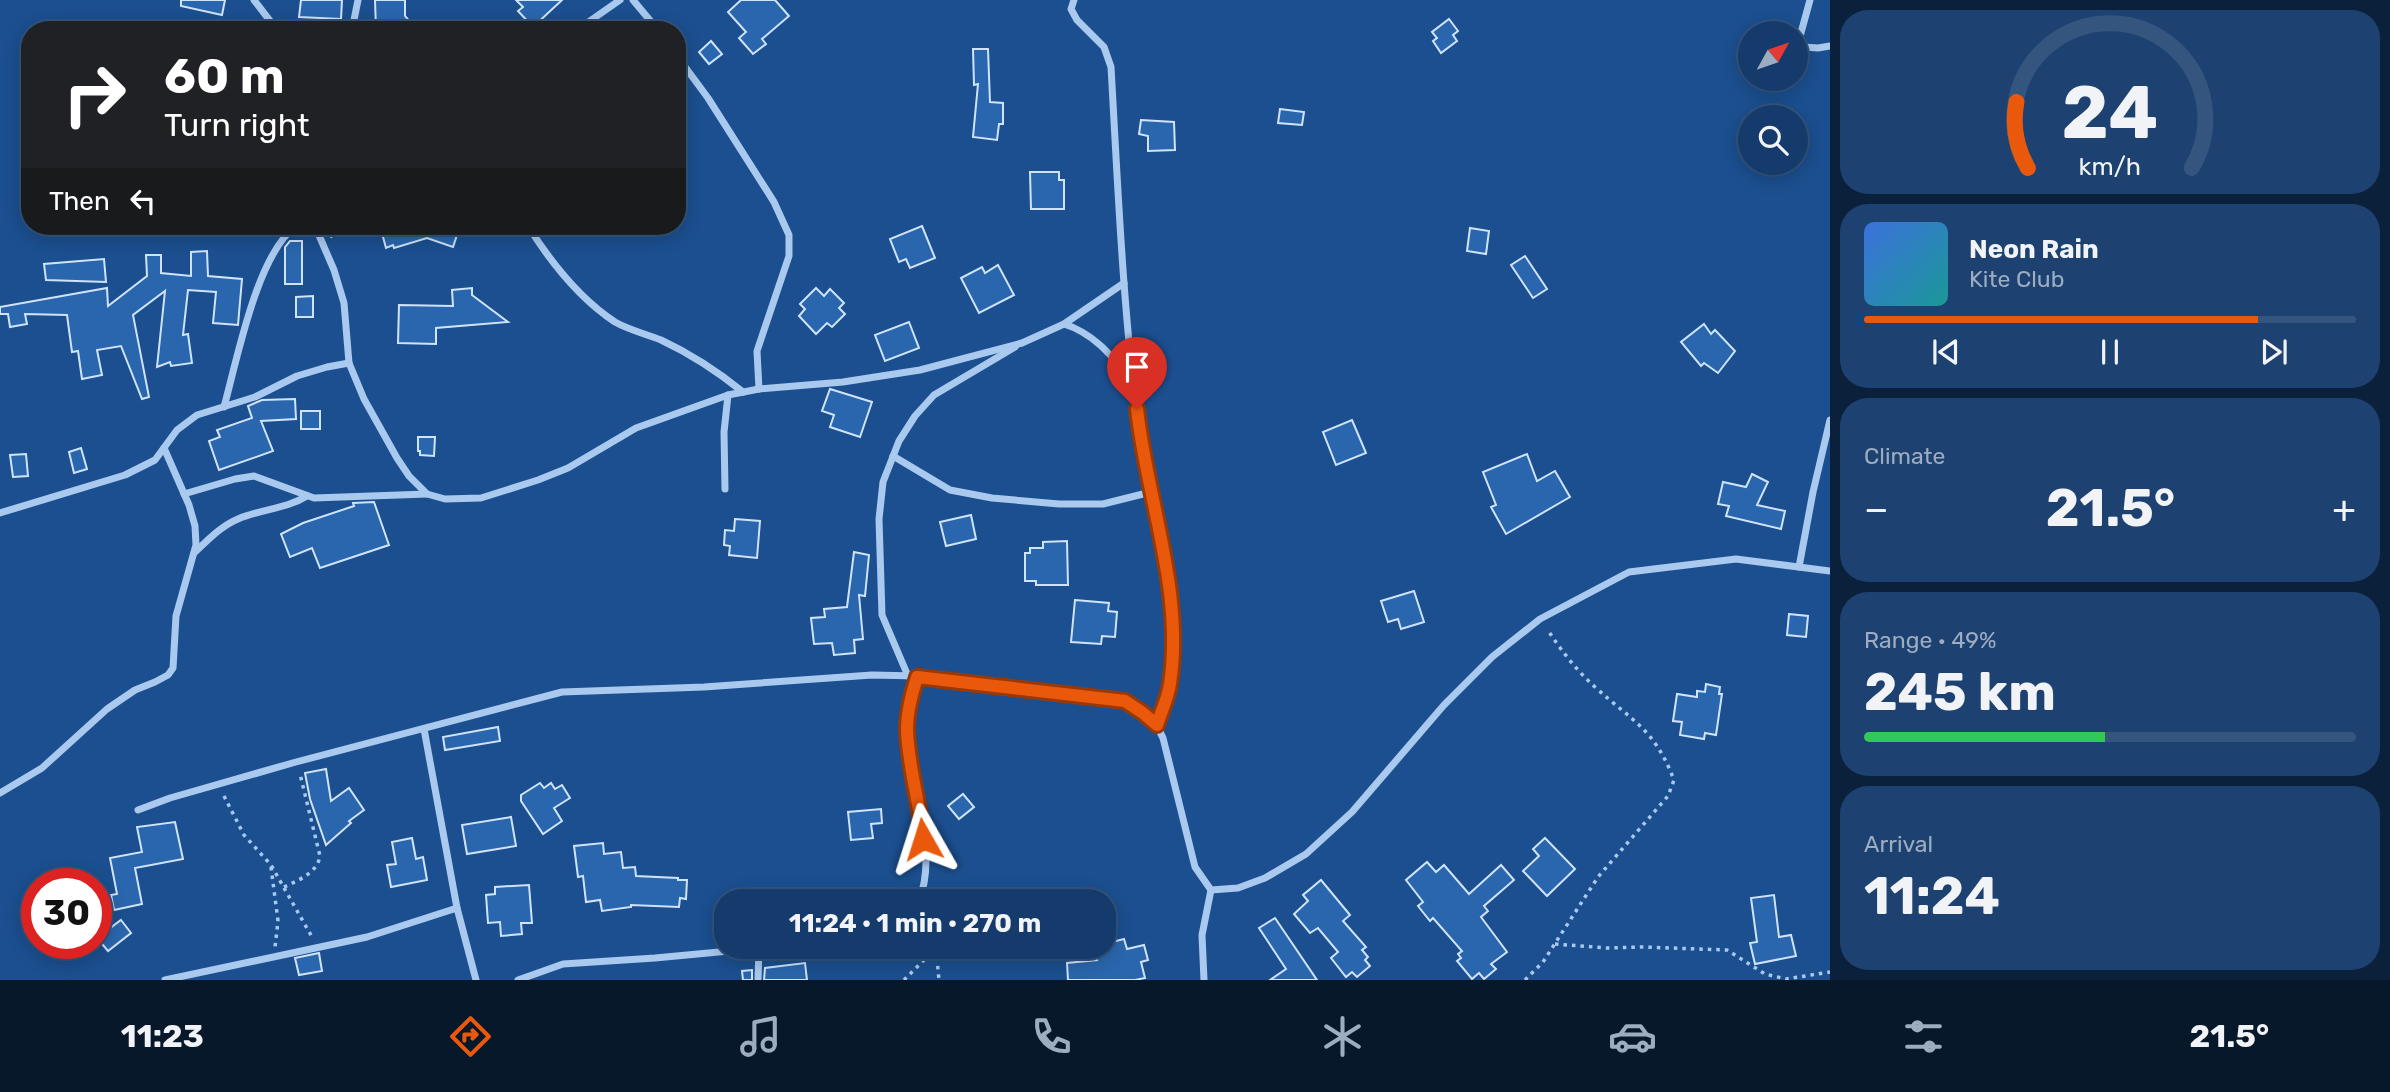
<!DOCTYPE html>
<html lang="en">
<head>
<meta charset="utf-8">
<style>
  :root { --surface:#143b6b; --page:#1d4271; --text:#f1f3f6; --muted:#9dadc1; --line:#33557e; --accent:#ea580c }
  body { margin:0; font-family:Rubik,sans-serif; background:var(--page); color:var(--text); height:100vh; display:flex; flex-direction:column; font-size:26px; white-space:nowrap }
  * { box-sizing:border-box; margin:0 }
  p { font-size:23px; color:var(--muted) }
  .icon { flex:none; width:38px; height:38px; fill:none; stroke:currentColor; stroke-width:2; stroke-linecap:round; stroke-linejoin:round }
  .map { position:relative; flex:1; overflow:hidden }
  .drawer { display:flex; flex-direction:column; gap:10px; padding:10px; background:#0b203b; width:560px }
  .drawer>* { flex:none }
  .hud { position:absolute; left:21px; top:21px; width:665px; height:214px; border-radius:28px; box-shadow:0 4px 18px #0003,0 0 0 2px var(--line); background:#202124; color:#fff; overflow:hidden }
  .needle { width:46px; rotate:50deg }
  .tools { position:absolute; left:1738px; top:21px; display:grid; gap:14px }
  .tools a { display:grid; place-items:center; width:70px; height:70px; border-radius:50%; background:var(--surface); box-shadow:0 4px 18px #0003,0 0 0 2px var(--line); font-size:35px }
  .speed { position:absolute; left:21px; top:868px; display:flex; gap:14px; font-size:35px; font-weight:700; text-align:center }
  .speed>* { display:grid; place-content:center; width:91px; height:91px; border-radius:50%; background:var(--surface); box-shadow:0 4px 18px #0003,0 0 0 2px var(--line); line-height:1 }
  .speed .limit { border:10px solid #d22; background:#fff; color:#111 }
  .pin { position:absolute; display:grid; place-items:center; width:60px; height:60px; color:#fff; margin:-72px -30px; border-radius:50% 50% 50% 0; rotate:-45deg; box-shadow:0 0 7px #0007 }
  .pin .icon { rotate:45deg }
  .me { position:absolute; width:77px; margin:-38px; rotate:354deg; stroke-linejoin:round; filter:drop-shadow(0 0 5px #0008) }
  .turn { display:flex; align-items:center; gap:24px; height:147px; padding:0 28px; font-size:32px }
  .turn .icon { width:91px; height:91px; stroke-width:2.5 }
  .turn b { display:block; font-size:49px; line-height:60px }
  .then { display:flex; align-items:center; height:66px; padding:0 28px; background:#0003; gap:14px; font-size:26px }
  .big { font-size:52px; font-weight:700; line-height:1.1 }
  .drawer .tile { flex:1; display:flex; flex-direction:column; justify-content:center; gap:10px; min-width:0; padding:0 24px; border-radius:28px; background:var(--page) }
  .drawer .dial { align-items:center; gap:0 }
  .dial svg { height:182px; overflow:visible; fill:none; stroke:var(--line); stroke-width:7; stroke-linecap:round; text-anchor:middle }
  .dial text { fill:var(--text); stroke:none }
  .song { display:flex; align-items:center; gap:21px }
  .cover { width:84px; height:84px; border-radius:10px; background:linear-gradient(135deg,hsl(220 70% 55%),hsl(180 70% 35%)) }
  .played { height:7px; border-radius:4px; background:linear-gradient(90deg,var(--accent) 80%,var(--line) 80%) }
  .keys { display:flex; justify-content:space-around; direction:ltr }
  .heat { display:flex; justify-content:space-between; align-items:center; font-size:38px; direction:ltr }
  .charge { height:10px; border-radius:5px; background:linear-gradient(90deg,#34c759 49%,var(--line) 0) }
  .trip { position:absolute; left:714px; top:889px; width:402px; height:70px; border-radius:28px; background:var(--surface); box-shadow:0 4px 18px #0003,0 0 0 2px var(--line); font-weight:700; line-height:70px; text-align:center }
  .tab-bar { display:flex; height:112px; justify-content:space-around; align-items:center; background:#08182b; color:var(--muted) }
  .tab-bar .icon { width:49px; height:49px }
  .tab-bar .current { color:var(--accent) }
  .tab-bar b { font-size:32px; color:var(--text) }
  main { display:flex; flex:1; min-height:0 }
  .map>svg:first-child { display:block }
  .building { fill:#2a66ad; stroke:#cfe3fa; stroke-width:2 }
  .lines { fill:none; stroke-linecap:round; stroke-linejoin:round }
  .path { stroke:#a9c9ee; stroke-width:3.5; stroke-dasharray:3.5 5; stroke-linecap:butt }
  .street { stroke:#a9c9ee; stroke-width:7 }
  .route-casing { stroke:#983908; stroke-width:18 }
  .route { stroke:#ea580c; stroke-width:12 }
</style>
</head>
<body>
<main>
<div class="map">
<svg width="1830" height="980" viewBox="0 0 1830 980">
  <rect width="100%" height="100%" fill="#1b4f8f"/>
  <!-- building -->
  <g class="building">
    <path d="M181,0h44l-3,15 -41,-9z"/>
    <path d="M301,0h41l-1,19 -42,-2z"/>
    <path d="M375,0h30v16l12,14h-41z"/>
    <path d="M516,0h46l-29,27 -15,-16 5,-4z"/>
    <path d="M741,0h34l14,16 -27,23 4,5 -13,10 -14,-16 7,-6 -18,-20z"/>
    <path d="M1449,19l9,12 -5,4 4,6 -16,12 -8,-12 4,-3 -5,-6z"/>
    <path d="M711,41l11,13 -13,10 -10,-12z"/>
    <path d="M973,49h15l2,53 13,1v21h-4l-2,16 -24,-3 5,-53 -4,1z"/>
    <path d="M1280,109l24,3 -2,13 -24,-2z"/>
    <path d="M1141,120l33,2 1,28 -27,1v-15l-9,-2z"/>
    <path d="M1030,172h29v8h5v29h-33z"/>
    <path d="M380,226h80l-7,21 -26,-9 -33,10 -1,-3 -7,3z"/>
    <path d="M922,226l13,32 -25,10 -4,-9 -7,3 -9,-23z"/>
    <path d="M1470,228l19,3 -3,23 -19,-3z"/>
    <path d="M290,241h12v43h-17v-37z"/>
    <path d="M207,251l1,25 34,3 -4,46 -25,-2 3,-31 -28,-2 -5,45 5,-1 4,29 -21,3 -1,-4 -13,5 8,-76 -32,24 16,82 -7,2 -21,-53 -24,4 5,25 -20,4 -4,-28 -6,1 -5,-37 -42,-1 2,10 -17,3 -2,-13h-8v-7l107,-19 1,18 39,-30 -1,-21h15v18l30,3v-24z"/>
    <path d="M1525,256l22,33 -14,9 -22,-33z"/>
    <path d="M104,259l2,23 -60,-2 -2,-16z"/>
    <path d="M998,265l16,30 -35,18 -18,-35 21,-11 3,6z"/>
    <path d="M472,288v7l36,27 -72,6v16l-38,-1 1,-38 54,1 -1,-16z"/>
    <path d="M816,288l8,8 6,-7 14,14 -5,5 6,6 -13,13 -5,-4 -11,11 -17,-18 6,-7 -5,-5z"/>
    <path d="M313,296v21h-17v-20z"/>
    <path d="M909,322l10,26 -34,13 -10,-26z"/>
    <path d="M1704,324l7,10 4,-4 20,21 -17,22 -14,-10 -3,3 -20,-24z"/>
    <path d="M830,389l42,13 -12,35 -30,-10 4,-12 -12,-4z"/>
    <path d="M295,399l1,20 -35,2 12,30 -54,19 -10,-29 11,-4 -3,-7 35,-12 -4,-12 14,-6z"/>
    <rect x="301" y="411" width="19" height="18"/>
    <path d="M1352,420l14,33 -30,12 -13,-33z"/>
    <path d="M418,437h17l-1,19 -14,-1v-4h-2z"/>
    <path d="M81,448l6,21 -13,4 -5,-21z"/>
    <path d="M26,454l2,22 -15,1 -3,-22z"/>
    <path d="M1527,454l10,27 18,-10 15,26 -64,37 -15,-27 5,-2 -13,-33z"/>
    <path d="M1752,474l16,8 -11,23 28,6 -4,18 -55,-13 3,-10 -11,-2 5,-22 23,5z"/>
    <path d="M374,502l15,43 -69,23 -8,-20 -22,9 -9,-23 22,-11 51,-17 -1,-3z"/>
    <path d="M971,515l5,24 -30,7 -6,-24z"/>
    <path d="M735,519l25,2 -3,37 -28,-3 1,-9 -6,-1 1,-15 9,1z"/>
    <path d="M1067,541l1,44h-32v-4h-11v-28h5v-5h13v-6z"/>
    <path d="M854,552l15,3 -4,41 -6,-1 4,44 -9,1 1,13 -21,2 -2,-12 -18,1 -3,-26 14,-1 -1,-8 23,-2z"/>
    <path d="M1414,591l10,31 -23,7 -3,-10 -10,3 -7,-21z"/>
    <path d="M1075,600l34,3 -1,8 9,1 -2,25 -13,-1 -1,8 -30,-2z"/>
    <path d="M1789,614l19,2 -2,21 -19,-2z"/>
    <path d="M1706,684l14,3 -1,7h3l-6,41 -11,-2 -1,6 -24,-4 2,-13 -9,-1 4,-27 20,3v-6l8,1z"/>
    <path d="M498,727l2,14 -55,9 -2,-13z"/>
    <path d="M326,769l5,32 18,-13 15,22 -15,11 2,2 -25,22 -16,-46 -5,-26z"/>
    <path d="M540,783l4,5 7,-5 4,6 7,-4 8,13 -16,10 8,13 -19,13 -22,-33v-6z"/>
    <path d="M963,794l11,13 -15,12 -11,-13z"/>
    <path d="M881,809l1,14 -11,1 2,14 -22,2 -3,-28z"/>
    <path d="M511,817l5,29 -49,8 -5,-29z"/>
    <path d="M175,822l8,37 -48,9 7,36 -28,6 -3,-15 6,-1 -7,-36 32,-6 -5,-25z"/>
    <path d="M412,838l4,21 7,-2 4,23 -36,7 -4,-22 9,-1 -4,-22z"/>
    <path d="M1545,838l30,31 -28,27 -24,-25 16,-15 -6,-7z"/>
    <path d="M603,843l1,11 17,-2 2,16 12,-1 1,9 42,2v2h9l-1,19 -6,-1 -1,9 -48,-2v2l-29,4 -2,-11 -14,2 -3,-26 -5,1 -4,-31z"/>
    <path d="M1427,862l9,10 8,-7 25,29 32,-29 13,15 -30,26 4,5 -7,6 26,35 -16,12 5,5 -12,10 -5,-6 -7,6 -15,-18 4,-3 -3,-4 4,-3 -29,-33 -3,3 -12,-15 5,-4 -17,-22z"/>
    <path d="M1321,880l29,35 -7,6 23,26 -4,3 6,7 -3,3 5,6 -13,11 -5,-5 -6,5 -15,-19 7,-6 -20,-24 -8,5 -16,-19 14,-13 -5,-6z"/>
    <path d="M529,885l3,38h-11l1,11 -21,2 -1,-14 -12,1 -2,-28 9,-1v-7z"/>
    <path d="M1774,895l5,42 12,-2 5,21 -41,8 -5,-21 7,-1 -6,-44z"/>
    <path d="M1275,918l42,62h-47l16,-11 -27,-41z"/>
    <path d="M121,920l10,13 -23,18 -11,-13z"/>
    <path d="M1124,939l3,10 17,-4 4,15 -7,2 4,16 -10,2h-67l-1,-17 30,-3 -3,-13h10v-3z"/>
    <path d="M319,953l3,18 -23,4 -4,-17z"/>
    <path d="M805,963l2,17h-43l1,-12z"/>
    <path d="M752,970v10h-9l-1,-9z"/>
  </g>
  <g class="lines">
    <!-- path -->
    <g class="path">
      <path d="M330,237l15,-11"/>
      <path d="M224,796l20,39 27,30 41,72"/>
      <path d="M271,867l7,54 -3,26"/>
      <path d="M284,887c15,-7 33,-14 36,-31l-20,-82"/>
      <path d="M1555,944l52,4 35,-1 85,3 38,24 21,5 44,-7"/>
      <path d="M936,949l3,31"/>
      <path d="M904,980l32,-32"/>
      <path d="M1525,980l18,-18 55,-85 70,-81 6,-16c-20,-52 -41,-58 -79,-93 -19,-17 -34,-37 -48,-58"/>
    </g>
    <!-- street -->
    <g class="street">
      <path d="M254,0l23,30"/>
      <path d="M633,0l25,30"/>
      <path d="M1074,0l-3,9 6,11 27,27 7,20c7,122 12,244 28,365 12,84 45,168 31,253 -2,13 -9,27 -13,40"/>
      <path d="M1810,0l-11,40 5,7 14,1 12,-2"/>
      <path d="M352,30l6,-30"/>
      <path d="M577,30l43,-30"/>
      <path d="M677,56l31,42 66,104 15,33v21l-32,95 2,38"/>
      <path d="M315,226l19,44 10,33 5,60 15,36 33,59 12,18 18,18 18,5 36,-1 57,-18 30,-12 68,-40 92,-33 31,-6 84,-7 77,-12 102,-27 42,-19 60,-41"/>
      <path d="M528,226c22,35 52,73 87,96 14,8 31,12 46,18 30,14 56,31 82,52"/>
      <path d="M1064,324c32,10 50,35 70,59"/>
      <path d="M224,407c13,-47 33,-153 72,-181"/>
      <path d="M893,456l57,34 42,8 67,6h44l48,-12"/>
      <path d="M725,489l-1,-57 4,-37"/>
      <path d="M184,494l51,-15 19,-3 60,22 113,-4"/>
      <path d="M0,513l125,-38 30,-15 22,-30 20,-15 58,-18 42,-21 30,-9 22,-4"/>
      <path d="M194,553c14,-13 27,-27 44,-34 23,-10 48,-10 69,-23"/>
      <path d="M1799,567l14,-75 17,-72"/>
      <path d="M908,676l-26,-61 -3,-96 4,-37 16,-41 16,-25 19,-21 81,-48"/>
      <path d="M917,676c-5,18 -10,35 -10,54 0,54 33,117 12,171"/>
      <path d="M424,729l33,179 19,72"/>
      <path d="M0,793l42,-25 65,-59 28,-19 20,-8 13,-7 5,-7 3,-52 20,-71 -1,-19 -6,-21 -25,-57"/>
      <path d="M138,810l32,-12 126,-36 266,-70 142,-5 168,-12 45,1 208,25c17,11 30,19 38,37l32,129 16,23 27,-2 27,-10 41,-24 46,-42 92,-107 48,-48 48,-38 89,-47 107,-13 94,12"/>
      <path d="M165,980l202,-43 90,-29"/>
      <path d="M518,980l45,-16 92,-6 117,-11"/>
      <path d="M758,980l1,-32"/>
      <path d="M1204,980l-2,-45 9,-45"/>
    </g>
  </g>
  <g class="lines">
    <!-- route casing -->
    <g class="route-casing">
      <path id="route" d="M923,839c-3,-36 -15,-73 -16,-109 0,-19 5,-36 10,-53l208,24 18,12 14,12c4,-13 11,-27 13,-41 14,-92 -23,-184 -33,-275"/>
    </g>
    <!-- route -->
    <use href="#route" class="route"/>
  </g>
</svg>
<div class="tools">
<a><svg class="needle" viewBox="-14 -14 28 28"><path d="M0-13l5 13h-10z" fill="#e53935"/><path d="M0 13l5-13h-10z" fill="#9dadc1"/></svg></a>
<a><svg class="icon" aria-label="search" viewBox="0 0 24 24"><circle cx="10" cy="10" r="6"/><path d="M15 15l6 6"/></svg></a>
</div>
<div class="speed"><div class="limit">30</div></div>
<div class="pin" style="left:1137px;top:409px;background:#d93025"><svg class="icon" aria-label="arrive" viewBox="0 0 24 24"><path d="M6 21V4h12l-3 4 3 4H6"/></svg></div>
<svg class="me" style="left:923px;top:839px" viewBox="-20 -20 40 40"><path d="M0-17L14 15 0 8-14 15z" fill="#ea580c" stroke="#fff" stroke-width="4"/></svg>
<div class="trip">11:24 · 1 min · 270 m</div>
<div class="hud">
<div class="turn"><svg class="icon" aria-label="right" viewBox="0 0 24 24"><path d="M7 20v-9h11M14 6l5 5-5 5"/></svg><div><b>60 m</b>Turn right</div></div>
<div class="then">Then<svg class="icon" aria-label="left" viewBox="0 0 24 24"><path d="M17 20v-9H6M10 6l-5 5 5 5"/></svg></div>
</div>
</div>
<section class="drawer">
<div class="tile dial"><svg viewBox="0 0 100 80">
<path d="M14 69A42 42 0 1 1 86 69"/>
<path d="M14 69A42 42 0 0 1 9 40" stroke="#ea580c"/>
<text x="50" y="56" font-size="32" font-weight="700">24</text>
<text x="50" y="72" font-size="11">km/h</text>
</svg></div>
<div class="tile">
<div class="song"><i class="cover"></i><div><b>Neon Rain</b><p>Kite Club</p></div></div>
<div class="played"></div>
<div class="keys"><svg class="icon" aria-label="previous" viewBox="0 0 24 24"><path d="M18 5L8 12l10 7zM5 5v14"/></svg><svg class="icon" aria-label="pause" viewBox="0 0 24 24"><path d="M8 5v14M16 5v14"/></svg><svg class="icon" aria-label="next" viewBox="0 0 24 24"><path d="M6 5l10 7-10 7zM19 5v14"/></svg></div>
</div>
<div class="tile"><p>Climate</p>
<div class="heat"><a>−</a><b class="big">21.5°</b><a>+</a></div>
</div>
<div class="tile"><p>Range · 49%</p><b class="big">245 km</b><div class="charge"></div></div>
<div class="tile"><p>Arrival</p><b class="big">11:24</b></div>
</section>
</main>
<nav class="tab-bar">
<b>11:23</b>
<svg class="icon current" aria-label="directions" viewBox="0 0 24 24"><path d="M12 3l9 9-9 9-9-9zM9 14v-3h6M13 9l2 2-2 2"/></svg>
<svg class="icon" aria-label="music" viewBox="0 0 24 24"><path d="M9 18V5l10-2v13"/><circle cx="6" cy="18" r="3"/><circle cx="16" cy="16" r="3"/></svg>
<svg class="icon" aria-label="phone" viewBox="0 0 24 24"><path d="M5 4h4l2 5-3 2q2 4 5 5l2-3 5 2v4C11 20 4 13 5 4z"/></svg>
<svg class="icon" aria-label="climate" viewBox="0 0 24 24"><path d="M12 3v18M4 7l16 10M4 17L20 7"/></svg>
<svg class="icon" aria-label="car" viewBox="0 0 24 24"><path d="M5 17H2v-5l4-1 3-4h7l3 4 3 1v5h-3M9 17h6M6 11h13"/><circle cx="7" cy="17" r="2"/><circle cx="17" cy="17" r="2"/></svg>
<svg class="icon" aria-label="filters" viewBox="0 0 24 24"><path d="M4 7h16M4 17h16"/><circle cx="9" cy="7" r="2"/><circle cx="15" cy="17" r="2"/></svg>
<b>21.5°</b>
</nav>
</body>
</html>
